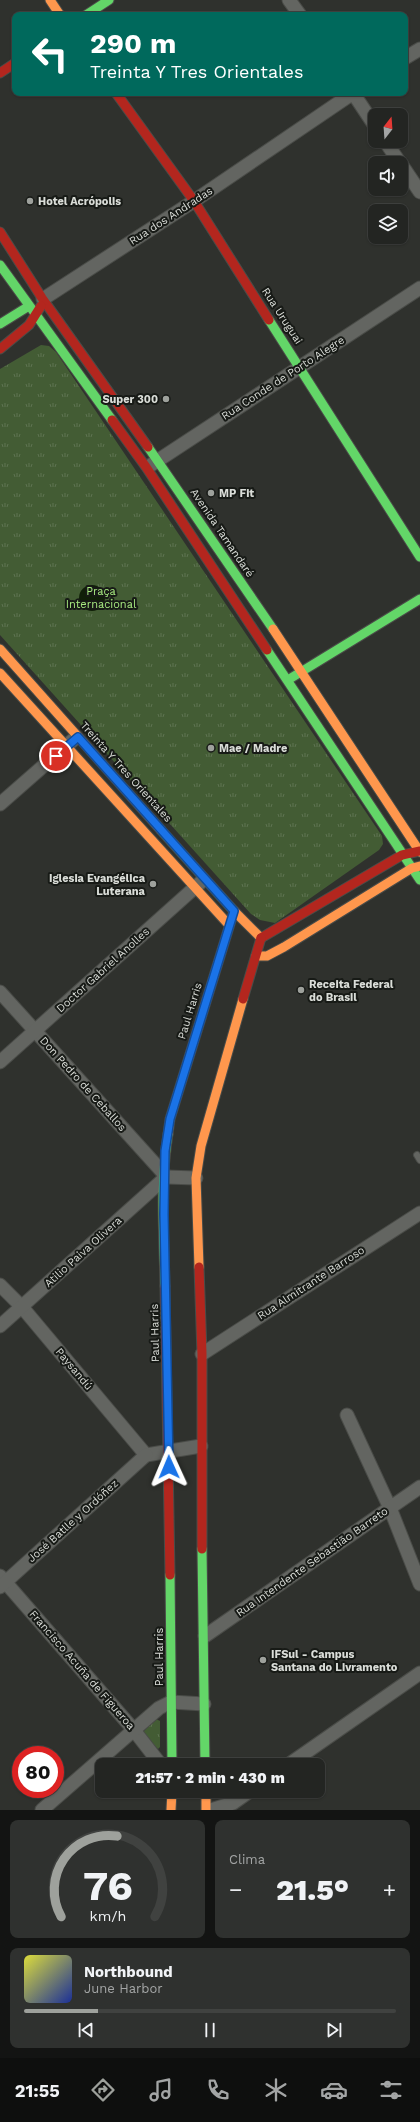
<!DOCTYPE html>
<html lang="es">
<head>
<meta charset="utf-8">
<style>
  :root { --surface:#232522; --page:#2f312f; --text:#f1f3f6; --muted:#a3a5a5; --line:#404240; --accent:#9ea19c }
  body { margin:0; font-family:"Work Sans",sans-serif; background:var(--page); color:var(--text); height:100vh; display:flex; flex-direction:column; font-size:15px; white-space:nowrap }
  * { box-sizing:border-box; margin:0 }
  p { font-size:13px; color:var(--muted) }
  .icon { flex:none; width:22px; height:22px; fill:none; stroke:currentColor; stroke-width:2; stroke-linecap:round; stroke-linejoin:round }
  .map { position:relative; height:1810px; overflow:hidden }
  .sheet { display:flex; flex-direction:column; gap:10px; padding:10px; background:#131413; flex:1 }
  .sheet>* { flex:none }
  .hud { position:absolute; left:12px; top:12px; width:396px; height:84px; border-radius:8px; box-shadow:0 1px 3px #0004,0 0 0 1px var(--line); background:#00695c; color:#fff; overflow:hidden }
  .needle { width:26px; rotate:17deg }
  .tools { position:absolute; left:368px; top:108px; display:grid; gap:8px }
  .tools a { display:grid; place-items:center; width:40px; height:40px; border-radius:8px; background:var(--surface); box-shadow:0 1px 3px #0004,0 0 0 1px var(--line); font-size:20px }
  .speed { position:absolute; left:12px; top:1746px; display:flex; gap:8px; font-size:20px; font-weight:700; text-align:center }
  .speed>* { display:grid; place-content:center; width:52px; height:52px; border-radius:50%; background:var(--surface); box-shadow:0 1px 3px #0004,0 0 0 1px var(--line); line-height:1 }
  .speed .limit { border:6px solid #d22; background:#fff; color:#111 }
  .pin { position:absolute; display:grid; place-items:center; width:34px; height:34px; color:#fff; margin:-17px; border:2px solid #fff; border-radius:50%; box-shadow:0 1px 4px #0007 }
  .me { position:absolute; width:44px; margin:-22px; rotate:359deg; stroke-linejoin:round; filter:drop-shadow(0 0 3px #0008) }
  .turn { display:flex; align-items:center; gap:14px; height:84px; padding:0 12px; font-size:18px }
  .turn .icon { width:52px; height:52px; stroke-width:2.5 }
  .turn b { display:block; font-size:28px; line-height:34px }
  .big { font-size:30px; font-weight:800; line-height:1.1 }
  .sheet .widget { flex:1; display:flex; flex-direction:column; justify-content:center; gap:6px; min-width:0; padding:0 14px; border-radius:8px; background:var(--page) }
  .sheet .dial { align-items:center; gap:0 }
  .dial svg { height:104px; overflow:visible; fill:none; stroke:var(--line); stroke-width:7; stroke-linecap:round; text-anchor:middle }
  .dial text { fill:var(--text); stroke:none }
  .song { display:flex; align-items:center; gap:12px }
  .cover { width:48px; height:48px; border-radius:6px; background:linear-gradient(135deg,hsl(60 70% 55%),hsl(230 70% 35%)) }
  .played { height:4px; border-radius:2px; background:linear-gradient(90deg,var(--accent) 20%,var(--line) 20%) }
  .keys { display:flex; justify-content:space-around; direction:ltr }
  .heat { display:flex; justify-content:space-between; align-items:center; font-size:22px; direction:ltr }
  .sheet .tiles { flex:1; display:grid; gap:10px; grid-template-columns:1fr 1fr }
  .widget:last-child { grid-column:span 2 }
  .trip { position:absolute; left:95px; top:1758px; width:230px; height:40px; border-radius:8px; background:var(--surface); box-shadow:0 1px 3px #0004,0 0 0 1px var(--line); font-weight:800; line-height:40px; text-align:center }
  .tabs { display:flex; height:64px; justify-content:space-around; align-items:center; background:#0e0f0e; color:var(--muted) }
  .tabs .icon { width:28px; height:28px }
  .tabs .current { color:var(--accent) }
  .tabs b { font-size:18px; color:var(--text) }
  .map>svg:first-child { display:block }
  .park { fill:url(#park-tufts) }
  .water { fill:#101f08 }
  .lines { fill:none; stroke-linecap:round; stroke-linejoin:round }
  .lane-casing { stroke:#4a4c48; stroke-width:8 }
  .street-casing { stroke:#4a4c48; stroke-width:15 }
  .fast-casing { stroke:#4a4c48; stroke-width:11 }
  .slow-casing { stroke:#4a4c48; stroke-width:11 }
  .jam-casing { stroke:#4a4c48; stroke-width:11 }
  .lane { stroke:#636561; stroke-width:6 }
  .street { stroke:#636561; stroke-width:13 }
  .fast { stroke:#63d668; stroke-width:9 }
  .slow { stroke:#ff974d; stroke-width:9 }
  .jam { stroke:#b3261e; stroke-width:9 }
  .route-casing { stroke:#114b97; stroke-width:10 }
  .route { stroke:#1a73e8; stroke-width:7 }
  .poi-dot { fill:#9ea19c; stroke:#171a16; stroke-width:1.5 }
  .labels { text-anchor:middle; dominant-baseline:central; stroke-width:4; stroke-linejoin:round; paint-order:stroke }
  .poi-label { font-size:11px; font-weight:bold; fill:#daddd8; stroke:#171a16; text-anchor:start }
  .street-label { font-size:11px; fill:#daddd8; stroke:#171a16 }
  .park-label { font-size:11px; fill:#a8eb80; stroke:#171a16 }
</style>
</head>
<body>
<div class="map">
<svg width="420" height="1810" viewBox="0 0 420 1810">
  <defs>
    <pattern id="park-tufts" width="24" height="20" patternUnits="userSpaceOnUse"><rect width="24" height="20" fill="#435c34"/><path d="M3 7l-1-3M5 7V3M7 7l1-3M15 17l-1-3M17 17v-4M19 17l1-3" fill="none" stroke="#5e7351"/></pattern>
  </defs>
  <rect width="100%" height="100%" fill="#2f312d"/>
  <!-- park -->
  <g class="park">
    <path d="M41,345l8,1 7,6 326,484 1,8 -4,6 -104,73 -15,-3 -9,-6 -251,-279v-266z"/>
    <path d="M156,1719l4,2v26l-2,2 -15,-14 1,-4z"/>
  </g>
  <!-- water -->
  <circle class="water" cx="92" cy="598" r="13"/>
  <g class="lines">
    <!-- lane casing -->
    <g class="lane-casing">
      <path id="lane" d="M417,1155l3,5"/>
    </g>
    <!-- street casing -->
    <g class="street-casing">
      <g id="street">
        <path d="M289,0l11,15"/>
        <path d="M405,58l15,-9"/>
        <path d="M385,141l15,22"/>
        <path d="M401,164l19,28"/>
        <path d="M43,299l151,-98 159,-108 22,33"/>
        <path d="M151,465l269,-177"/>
        <path d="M0,804l73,-64"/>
        <path d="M0,992l165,183"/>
        <path d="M0,1062l201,-180"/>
        <path d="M166,1177l30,1"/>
        <path d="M0,1285l22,22 124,148"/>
        <path d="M0,1326l166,-149"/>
        <path d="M202,1354l218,-141"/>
        <path d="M347,1415l43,93 30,76"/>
        <path d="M146,1455l55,-9"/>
        <path d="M0,1576l133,153 28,36"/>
        <path d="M0,1587l146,-132"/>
        <path d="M205,1636l215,-149"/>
        <path d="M288,1765l132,-92"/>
        <path d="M42,1810l117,-102 12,-6 33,2"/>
        <path d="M211,1810l22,-7 17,-12"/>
      </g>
    </g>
    <!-- fast casing -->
    <g class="fast-casing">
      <g id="fast">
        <path d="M86,15l23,-15"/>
        <path d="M0,265l112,155"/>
        <path d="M269,320l151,237"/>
        <path d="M0,324l29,-18"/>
        <path d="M148,447l125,182"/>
        <path d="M267,650l153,230"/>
        <path d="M291,678l129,-79"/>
        <path d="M161,830l73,81"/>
        <path d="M165,1286c-1,-50 -5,-103 3,-152"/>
        <path d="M202,1549l3,216"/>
        <path d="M170,1575l2,190"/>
      </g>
    </g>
    <!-- slow casing -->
    <g class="slow-casing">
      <g id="slow">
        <path d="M50,0l10,15"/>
        <path d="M273,629l147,223"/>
        <path d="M0,649l161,181"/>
        <path d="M0,673l229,252"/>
        <path d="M256,956h11l17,-9 128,-79 8,-2"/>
        <path d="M168,1134l2,-15 64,-208 27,27"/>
        <path d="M199,1267l-3,-89 5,-32 42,-147"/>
        <path d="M206,1791v19"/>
        <path d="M171,1810l1,-19"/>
      </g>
    </g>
    <!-- jam casing -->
    <g class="jam-casing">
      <g id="jam">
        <path d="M0,73l15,-10"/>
        <path d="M116,93l78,108 75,119"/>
        <path d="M0,232l42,66 106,149"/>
        <path d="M0,349l29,-24 12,-19"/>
        <path d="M112,420l34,47 121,183"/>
        <path d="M261,938l141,-83 18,-4"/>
        <path d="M243,999l18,-61"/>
        <path d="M199,1267l3,87v195"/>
        <path d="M165,1286l5,289"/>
      </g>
    </g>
    <!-- lane -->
    <use href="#lane" class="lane"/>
    <!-- street -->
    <use href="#street" class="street"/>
    <!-- fast -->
    <use href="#fast" class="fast"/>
    <!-- slow -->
    <use href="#slow" class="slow"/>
    <!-- jam -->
    <use href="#jam" class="jam"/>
  </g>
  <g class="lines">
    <!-- route casing -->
    <g class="route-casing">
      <path id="route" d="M56,756l22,-19 156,174 -64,208 -5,32 -1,63 5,253"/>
    </g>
    <!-- route -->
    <use href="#route" class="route"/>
  </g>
  <!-- markers -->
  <g class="poi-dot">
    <circle cx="30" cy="201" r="4"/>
    <circle cx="166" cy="399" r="4"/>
    <circle cx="211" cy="493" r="4"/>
    <circle cx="211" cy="748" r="4"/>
    <circle cx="153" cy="884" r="4"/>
    <circle cx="301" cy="990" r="4"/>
    <circle cx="263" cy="1660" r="4"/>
  </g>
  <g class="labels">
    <!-- poi labels -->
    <g class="poi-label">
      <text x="38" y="201">Hotel Acrópolis</text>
      <text x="158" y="399" text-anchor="end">Super 300</text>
      <text x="219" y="493">MP Fit</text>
      <text x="219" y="748">Mae / Madre</text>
      <text x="145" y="878" text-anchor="end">Iglesia Evangélica<tspan x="145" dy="13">Luterana</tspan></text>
      <text x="309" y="984">Receita Federal<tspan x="309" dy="13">do Brasil</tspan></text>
      <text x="271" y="1654">IFSul - Campus<tspan x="271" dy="13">Santana do Livramento</tspan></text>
    </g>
    <!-- street labels -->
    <g class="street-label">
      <text transform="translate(171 216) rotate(-33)">Rua dos Andradas</text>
      <text transform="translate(282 316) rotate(57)">Rua Uruguai</text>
      <text transform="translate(283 378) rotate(-33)">Rua Conde de Porto Alegre</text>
      <text transform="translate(222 533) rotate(56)">Avenida Tamandaré</text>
      <text transform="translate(126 772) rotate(48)">Treinta Y Tres Orientales</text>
      <text transform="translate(103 970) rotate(-42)">Doctor Gabriel Anolles</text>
      <text transform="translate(190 1011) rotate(-73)">Paul Harris</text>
      <text transform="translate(83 1084) rotate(48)">Don Pedro de Ceballos</text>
      <text transform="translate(83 1252) rotate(-42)">Atilio Paiva Olivera</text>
      <text transform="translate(311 1283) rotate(-33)">Rua Almitrante Barroso</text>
      <text transform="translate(155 1333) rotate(-91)">Paul Harris</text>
      <text transform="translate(74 1369) rotate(50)">Paysandú</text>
      <text transform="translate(73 1521) rotate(-42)">José Batlle y Ordóñez</text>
      <text transform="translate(312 1562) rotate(-35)">Rua Intendente Sebastião Barreto</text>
      <text transform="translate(159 1657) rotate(-90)">Paul Harris</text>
      <text transform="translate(82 1670) rotate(49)">Francisco Acuña de Figueroa</text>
    </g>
    <!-- park labels -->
    <g class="park-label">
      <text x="101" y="591">Praça<tspan x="101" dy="13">Internacional</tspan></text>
    </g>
  </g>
</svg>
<div class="tools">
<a><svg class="needle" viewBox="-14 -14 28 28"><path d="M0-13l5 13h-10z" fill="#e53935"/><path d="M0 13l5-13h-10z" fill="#a3a5a5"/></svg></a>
<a><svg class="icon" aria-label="sound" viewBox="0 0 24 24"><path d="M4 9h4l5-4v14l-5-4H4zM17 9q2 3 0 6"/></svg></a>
<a><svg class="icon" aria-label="layers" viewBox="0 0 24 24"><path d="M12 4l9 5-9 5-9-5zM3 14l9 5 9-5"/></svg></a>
</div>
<div class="speed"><div class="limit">80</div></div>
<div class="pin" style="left:56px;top:756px;background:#d93025"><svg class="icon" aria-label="arrive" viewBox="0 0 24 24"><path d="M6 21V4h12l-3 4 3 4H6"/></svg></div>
<svg class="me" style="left:169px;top:1467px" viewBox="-20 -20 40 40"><path d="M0-17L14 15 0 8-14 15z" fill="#1a73e8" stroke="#fff" stroke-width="4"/></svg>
<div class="trip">21:57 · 2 min · 430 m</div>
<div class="hud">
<div class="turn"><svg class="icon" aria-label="left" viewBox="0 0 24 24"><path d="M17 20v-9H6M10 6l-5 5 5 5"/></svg><div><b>290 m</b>Treinta Y Tres Orientales</div></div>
</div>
</div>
<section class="sheet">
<div class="tiles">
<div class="widget dial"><svg viewBox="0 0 100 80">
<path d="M14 69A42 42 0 1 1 86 69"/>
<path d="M14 69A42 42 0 0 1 57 7" stroke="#9ea19c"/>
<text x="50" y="56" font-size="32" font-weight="700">76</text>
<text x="50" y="72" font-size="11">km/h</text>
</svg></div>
<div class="widget"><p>Clima</p>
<div class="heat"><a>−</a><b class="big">21.5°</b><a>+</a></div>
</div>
<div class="widget">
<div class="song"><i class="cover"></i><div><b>Northbound</b><p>June Harbor</p></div></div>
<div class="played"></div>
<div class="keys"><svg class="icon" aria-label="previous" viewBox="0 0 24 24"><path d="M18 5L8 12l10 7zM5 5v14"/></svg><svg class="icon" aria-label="pause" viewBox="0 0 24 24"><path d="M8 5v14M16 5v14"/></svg><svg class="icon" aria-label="next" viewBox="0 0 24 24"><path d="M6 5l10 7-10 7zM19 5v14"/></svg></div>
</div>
</div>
</section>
<nav class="tabs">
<b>21:55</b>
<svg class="icon current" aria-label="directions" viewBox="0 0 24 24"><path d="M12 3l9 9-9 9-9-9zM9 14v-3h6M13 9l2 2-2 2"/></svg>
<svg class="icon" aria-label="music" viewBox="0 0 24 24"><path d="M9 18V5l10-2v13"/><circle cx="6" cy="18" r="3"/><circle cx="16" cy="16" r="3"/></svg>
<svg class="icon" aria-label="phone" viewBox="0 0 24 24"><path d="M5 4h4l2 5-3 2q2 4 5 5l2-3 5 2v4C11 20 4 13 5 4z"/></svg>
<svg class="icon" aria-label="climate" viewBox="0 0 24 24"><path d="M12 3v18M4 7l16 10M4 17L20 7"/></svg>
<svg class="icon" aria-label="car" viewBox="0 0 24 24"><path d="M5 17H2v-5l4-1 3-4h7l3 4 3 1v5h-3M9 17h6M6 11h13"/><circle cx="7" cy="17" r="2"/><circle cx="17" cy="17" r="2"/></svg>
<svg class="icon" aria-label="filters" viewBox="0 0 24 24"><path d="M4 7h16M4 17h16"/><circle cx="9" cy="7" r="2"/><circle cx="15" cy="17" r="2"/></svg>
</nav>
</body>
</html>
